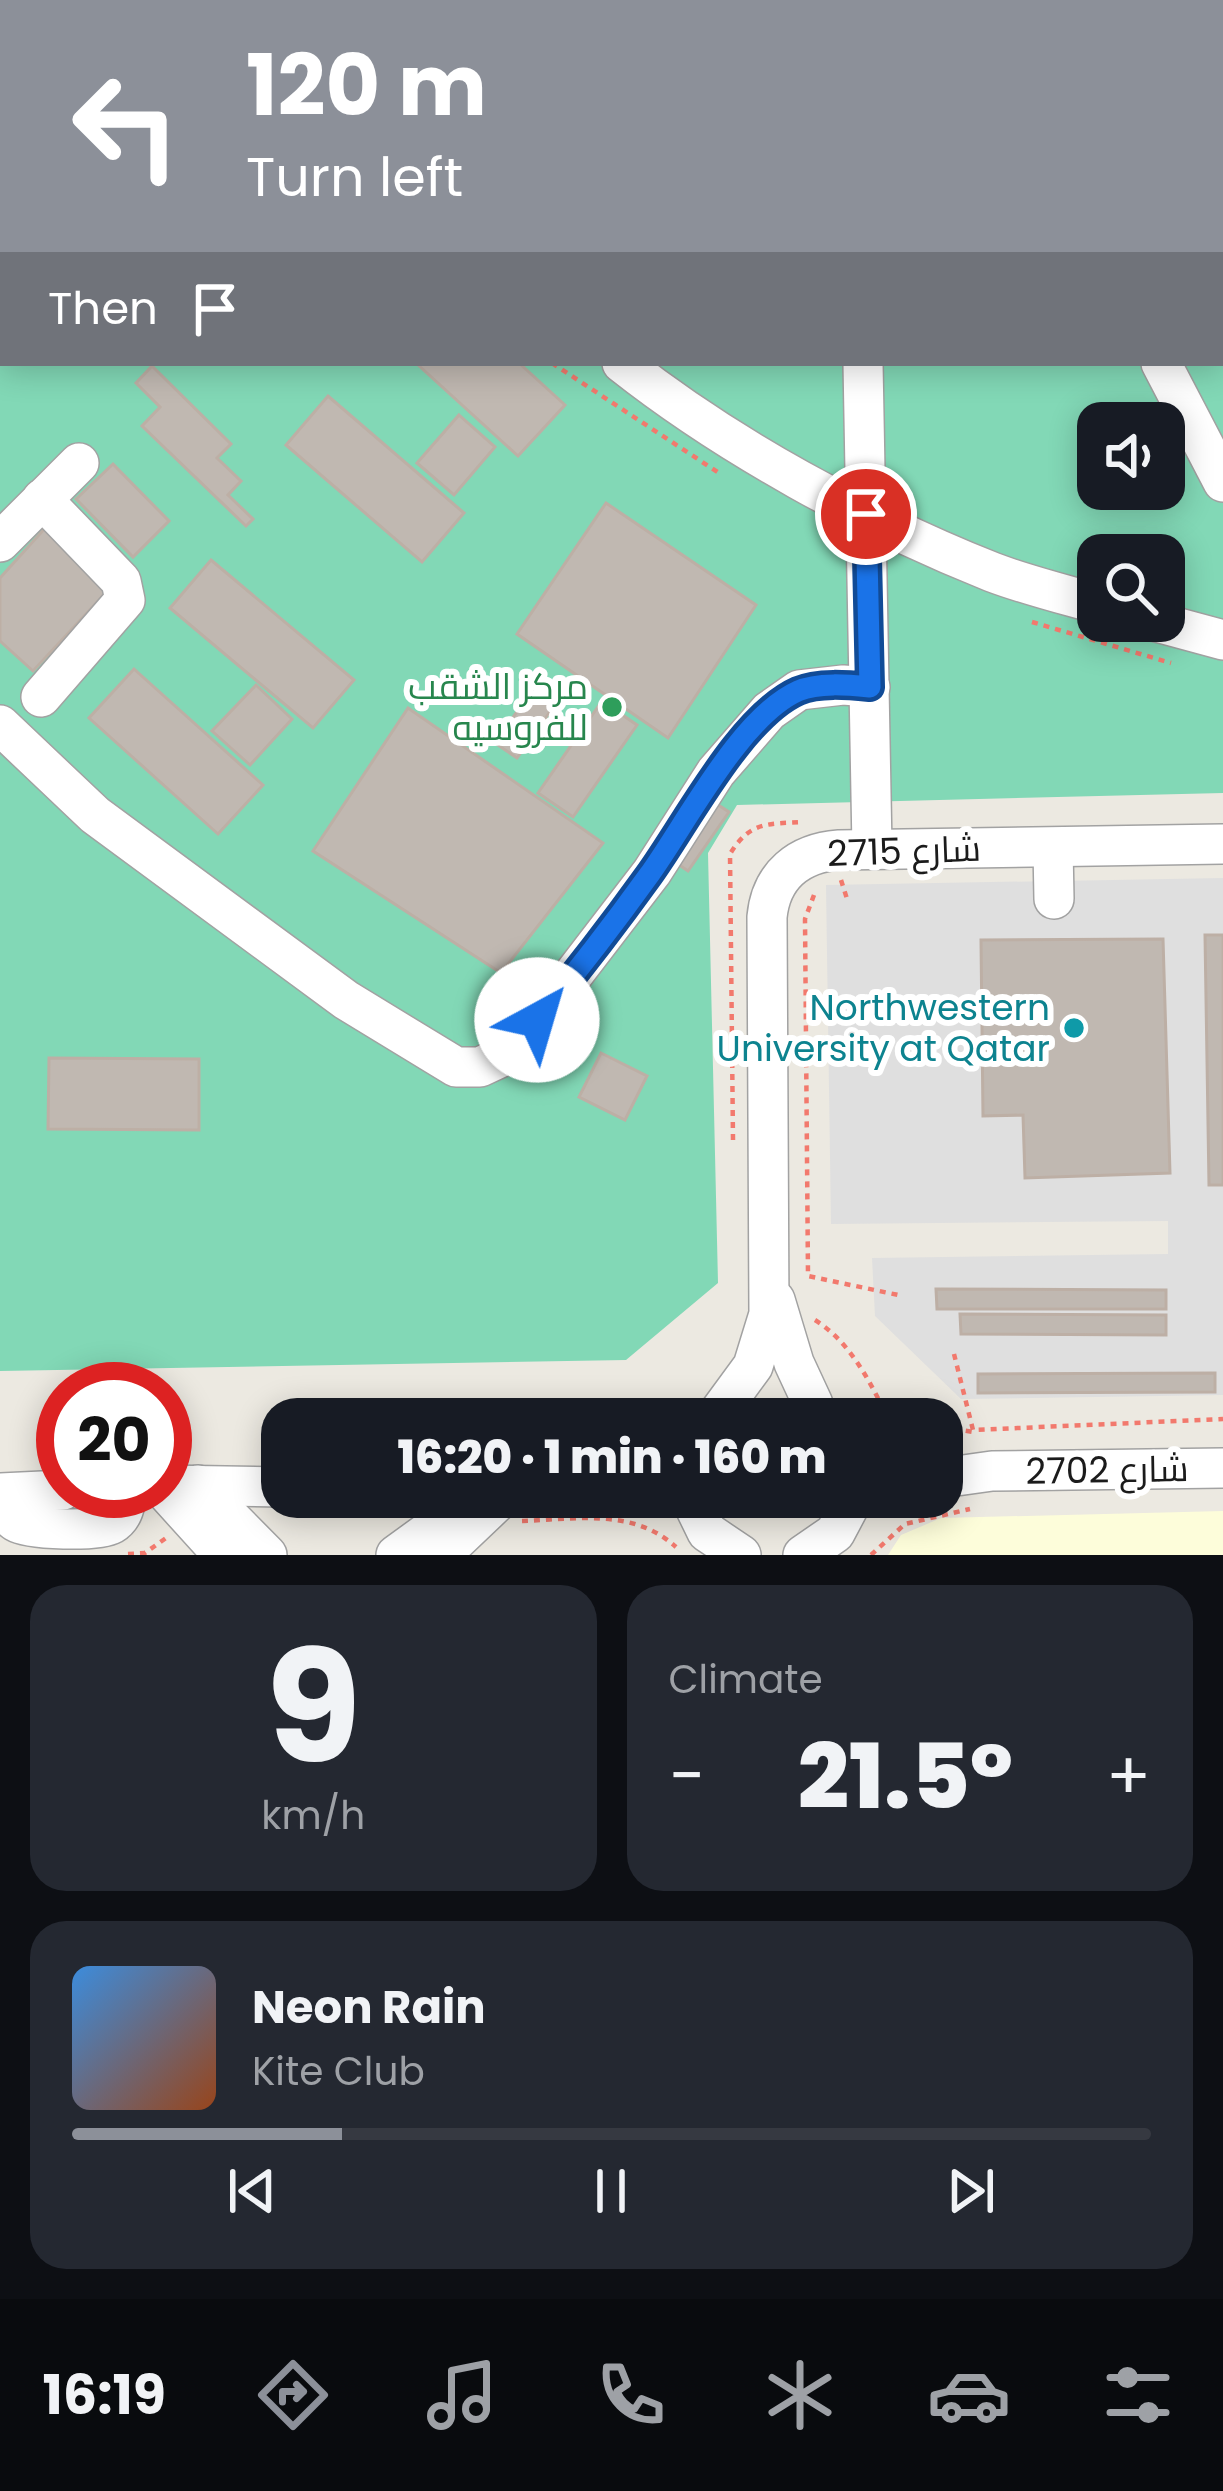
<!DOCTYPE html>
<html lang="en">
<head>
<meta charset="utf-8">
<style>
  :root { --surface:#171b24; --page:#242831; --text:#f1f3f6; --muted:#9ea1a6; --line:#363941; --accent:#8c9099 }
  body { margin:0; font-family:Poppins,Cairo,sans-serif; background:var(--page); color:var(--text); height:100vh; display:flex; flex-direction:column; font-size:45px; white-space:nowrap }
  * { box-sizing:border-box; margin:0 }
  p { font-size:39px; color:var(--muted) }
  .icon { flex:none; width:66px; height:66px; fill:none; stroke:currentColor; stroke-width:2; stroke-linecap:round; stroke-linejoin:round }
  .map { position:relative; height:1555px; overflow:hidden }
  .sheet { display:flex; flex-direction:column; gap:30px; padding:30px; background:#0d0f14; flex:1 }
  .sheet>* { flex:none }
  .top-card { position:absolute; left:0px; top:0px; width:1224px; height:366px; box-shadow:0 6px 30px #0003; background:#8c9099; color:#fff; overflow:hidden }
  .tools { position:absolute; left:1077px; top:402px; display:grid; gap:24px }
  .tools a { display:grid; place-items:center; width:108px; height:108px; border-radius:24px; background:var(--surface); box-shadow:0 6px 30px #0003; font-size:60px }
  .speed { position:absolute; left:36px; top:1362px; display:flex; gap:24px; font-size:60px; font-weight:700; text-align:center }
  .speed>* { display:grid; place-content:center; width:156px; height:156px; border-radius:50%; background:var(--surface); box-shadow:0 6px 30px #0003; line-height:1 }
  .speed .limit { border:18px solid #d22; background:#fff; color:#111 }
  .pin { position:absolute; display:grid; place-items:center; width:102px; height:102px; color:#fff; margin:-51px; border:6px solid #fff; border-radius:50%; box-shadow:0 3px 12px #0007 }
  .me { position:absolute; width:132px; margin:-66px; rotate:39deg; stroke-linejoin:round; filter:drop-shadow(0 0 9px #0008) }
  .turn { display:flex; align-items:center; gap:42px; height:252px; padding:0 48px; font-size:54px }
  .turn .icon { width:156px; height:156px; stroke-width:2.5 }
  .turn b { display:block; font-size:84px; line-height:102px }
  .then { display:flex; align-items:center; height:114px; padding:0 48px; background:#0003; gap:24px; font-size:45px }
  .big { font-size:90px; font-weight:800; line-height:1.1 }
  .sheet .card { flex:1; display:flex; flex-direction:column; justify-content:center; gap:18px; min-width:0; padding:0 42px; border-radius:36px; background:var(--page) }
  .sheet .dial { align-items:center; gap:0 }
  .dial b { font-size:156px; line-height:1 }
  .song { display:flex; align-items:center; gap:36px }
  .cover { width:144px; height:144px; border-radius:18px; background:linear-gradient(135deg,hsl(210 70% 55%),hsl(20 70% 35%)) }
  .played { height:12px; border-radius:6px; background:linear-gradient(90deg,var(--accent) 25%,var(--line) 25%) }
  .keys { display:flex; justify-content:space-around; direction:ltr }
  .heat { display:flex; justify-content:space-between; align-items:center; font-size:66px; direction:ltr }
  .sheet .tiles { flex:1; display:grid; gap:30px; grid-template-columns:1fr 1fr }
  .card:last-child { grid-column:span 2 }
  .trip { position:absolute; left:261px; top:1398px; width:702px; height:120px; border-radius:36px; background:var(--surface); box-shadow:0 6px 30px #0003; font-weight:800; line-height:120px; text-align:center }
  .dock { display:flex; height:192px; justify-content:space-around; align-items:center; background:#090b0e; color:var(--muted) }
  .dock .icon { width:84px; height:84px }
  .dock .active { color:var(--accent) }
  .dock b { font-size:54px; color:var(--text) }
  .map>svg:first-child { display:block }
  .education { fill:#fdfdda }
  .pitch { fill:#82d8b6; fill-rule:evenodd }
  .parking { fill:#dfdfdf }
  .building { fill:#c0b8b1; stroke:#bdafa5; stroke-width:3 }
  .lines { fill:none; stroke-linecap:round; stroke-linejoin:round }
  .minor-casing { stroke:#a2a2a2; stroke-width:42 }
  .path { stroke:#f2796d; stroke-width:4.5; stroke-dasharray:6 6; stroke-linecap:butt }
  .minor { stroke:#fff; stroke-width:39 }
  .route-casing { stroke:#114b97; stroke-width:30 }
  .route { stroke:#1a73e8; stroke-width:21 }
  .leisure-dot { fill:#2e9e5b; stroke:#fff; stroke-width:4.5 }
  .culture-dot { fill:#0f9aa8; stroke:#fff; stroke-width:4.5 }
  .labels { text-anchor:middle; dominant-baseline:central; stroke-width:12; stroke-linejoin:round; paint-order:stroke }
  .leisure-label { font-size:36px; fill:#27864d; stroke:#fff; text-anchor:end }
  .street-label { font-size:36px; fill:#1b1b1b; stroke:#fff }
  .culture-label { font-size:36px; fill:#0d838f; stroke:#fff; text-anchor:end }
</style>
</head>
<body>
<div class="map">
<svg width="1223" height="1555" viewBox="0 0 1223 1555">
  <rect width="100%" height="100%" fill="#ece9e1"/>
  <!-- education -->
  <path class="education" d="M1223,1511v44h-335l13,-20 40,-17z"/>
  <!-- pitch -->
  <path class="pitch" d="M0,0h1223v793l-486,12 -29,48 10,430 -92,77 -626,11zM3,3h1218v360h-1218zM1098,423h66v66h-66zM1098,555h66v66h-66z"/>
  <!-- parking -->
  <path class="parking" d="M1223,878v517l-262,4 -86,-83 -3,-58 296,-4v-33l-337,3 -5,-339z"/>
  <!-- building -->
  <g class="building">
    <path d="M416,363h103l46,42 -47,51z"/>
    <path d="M152,366l79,78 -14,14 24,23 -13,14 25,24 -7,7 -104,-100 18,-19 -24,-24z"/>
    <path d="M328,396l136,117 -42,49 -136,-117z"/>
    <path d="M459,415l36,32 -41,48 -37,-32z"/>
    <path d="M113,464l56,57 -36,36 -57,-58z"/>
    <path d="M606,503l150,102 -88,133 -151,-104z"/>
    <path d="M47,526l65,60 -79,85 -33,-30v-63z"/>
    <path d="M211,560l143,120 -41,48 -143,-120z"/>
    <path d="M134,669l129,116 -45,49 -129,-116z"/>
    <path d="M542,676l22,16 -47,66 -22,-15z"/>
    <path d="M256,685l36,34 -42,46 -38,-34z"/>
    <path d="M602,701l35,24 -64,92 -35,-24z"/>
    <path d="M408,708l195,135 -102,130 -188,-122z"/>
    <path d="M709,799l20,13 -41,59 -19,-13z"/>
    <path d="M1205,935h18v250h-14z"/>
    <path d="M1163,939l7,234 -145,5 -2,-63 -40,1 -2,-176z"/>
    <path d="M601,1053l46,23 -22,44 -46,-23z"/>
    <path d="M49,1058l150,1v71l-151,-1z"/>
    <path d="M936,1289l230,1v19h-229z"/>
    <path d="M960,1314l206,1v20l-205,-1z"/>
    <path d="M1215,1373v19l-237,1v-19z"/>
  </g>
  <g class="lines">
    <!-- minor casing -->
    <g class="minor-casing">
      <g id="minor">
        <path d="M271,0l2,3"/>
        <path d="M950,3l5,-3"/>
        <path d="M622,363c105,83 244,159 370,209 34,13 71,22 106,32"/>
        <path d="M863,363l9,485"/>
        <path d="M1161,363l62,119"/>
        <path d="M0,542l79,-79"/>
        <path d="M1153,621l70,19"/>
        <path d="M41,697l84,-97 -4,-19 -79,-82"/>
        <path d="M0,725l95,90 251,185 110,67h24l30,-14 53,-65 89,-116 64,-100 53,-61 30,-21 44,-5 27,2"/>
        <path d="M1053,848l1,51"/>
        <path d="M775,1300l19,63 19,41"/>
        <path d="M720,1411l33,-45 16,-52 -2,-397c4,-42 32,-64 72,-67l384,-6"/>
        <path d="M942,1478l50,-7 231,-3"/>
        <path d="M165,1485l117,2"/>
        <path d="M198,1485l69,70"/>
        <path d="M165,1491l58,64"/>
        <path d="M0,1493l63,-3"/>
        <path d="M690,1497l17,35 34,23"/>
        <path d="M0,1499c5,9 8,18 16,23 13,8 82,10 96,2 12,-7 13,-20 16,-33"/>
        <path d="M396,1555l33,-24 29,-34"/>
        <path d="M441,1555l61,-58"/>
        <path d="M803,1555l32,-22 19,-36"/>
      </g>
    </g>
    <!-- path -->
    <g class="path">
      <path d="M224,0l2,3"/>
      <path d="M552,363l167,110"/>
      <path d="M1032,622l139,41"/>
      <path d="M841,880l7,22"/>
      <path d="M814,895l-9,24 3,357 95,20"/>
      <path d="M733,1140l-3,-286c20,-33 38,-30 74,-32"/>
      <path d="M815,1320c35,22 54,60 72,96l10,3"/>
      <path d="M954,1354l19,76 250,-11"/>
      <path d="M676,1419l11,-10"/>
      <path d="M942,1427l31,5"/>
      <path d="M547,1497v23"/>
      <path d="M297,1515l97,-1"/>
      <path d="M522,1521c54,-2 111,-13 154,26"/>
      <path d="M128,1554l17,-1 21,-15"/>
      <path d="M871,1555l34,-31 65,-15"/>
    </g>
    <!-- minor -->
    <use href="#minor" class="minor"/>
  </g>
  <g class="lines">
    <!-- route casing -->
    <g class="route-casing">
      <path id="route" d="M537,1020c39,-47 76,-95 112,-145 37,-51 91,-158 149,-184 20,-9 51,-6 72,-4l-4,-173"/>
    </g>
    <!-- route -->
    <use href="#route" class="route"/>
  </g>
  <!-- markers -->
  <circle class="leisure-dot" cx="612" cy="707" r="12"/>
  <circle class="culture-dot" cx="1074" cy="1028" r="12"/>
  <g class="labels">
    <!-- leisure labels -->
    <g class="leisure-label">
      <text x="588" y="686">مركز الشقب<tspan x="588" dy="41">للفروسيه</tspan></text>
    </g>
    <!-- street labels -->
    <g class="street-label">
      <text transform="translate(904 851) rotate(-2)">شارع 2715</text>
      <text transform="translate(1107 1470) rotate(-1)">شارع 2702</text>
    </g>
    <!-- culture labels -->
    <g class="culture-label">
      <text x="1050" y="1007">Northwestern<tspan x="1050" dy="41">University at Qatar</tspan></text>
    </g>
  </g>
</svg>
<div class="tools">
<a><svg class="icon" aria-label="sound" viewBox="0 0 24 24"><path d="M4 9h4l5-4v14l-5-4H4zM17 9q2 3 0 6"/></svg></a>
<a><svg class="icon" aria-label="search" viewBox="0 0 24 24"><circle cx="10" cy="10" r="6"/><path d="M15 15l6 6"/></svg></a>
</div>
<div class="speed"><div class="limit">20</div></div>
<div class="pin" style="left:866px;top:514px;background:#d93025"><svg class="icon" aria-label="arrive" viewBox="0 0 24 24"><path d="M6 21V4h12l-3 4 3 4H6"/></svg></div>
<svg class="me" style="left:537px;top:1020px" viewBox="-20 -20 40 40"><circle r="19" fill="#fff"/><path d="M0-13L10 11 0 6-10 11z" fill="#1a73e8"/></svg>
<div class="trip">16:20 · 1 min · 160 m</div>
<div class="top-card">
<div class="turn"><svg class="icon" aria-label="left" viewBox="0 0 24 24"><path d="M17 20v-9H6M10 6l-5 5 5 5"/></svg><div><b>120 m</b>Turn left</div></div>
<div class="then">Then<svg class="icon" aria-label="arrive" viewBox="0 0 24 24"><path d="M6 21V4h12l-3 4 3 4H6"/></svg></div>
</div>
</div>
<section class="sheet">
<div class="tiles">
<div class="card dial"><b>9</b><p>km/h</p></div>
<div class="card"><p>Climate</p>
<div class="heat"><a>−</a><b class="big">21.5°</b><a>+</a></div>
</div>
<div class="card">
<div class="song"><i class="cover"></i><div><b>Neon Rain</b><p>Kite Club</p></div></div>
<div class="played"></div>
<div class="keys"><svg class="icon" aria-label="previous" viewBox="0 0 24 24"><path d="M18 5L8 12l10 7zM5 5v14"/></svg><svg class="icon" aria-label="pause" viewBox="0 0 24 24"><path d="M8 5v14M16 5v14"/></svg><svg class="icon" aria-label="next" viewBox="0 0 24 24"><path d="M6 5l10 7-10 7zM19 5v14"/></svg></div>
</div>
</div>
</section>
<nav class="dock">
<b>16:19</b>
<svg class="icon active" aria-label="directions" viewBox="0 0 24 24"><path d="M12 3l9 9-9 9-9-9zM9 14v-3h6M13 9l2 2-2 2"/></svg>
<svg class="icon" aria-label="music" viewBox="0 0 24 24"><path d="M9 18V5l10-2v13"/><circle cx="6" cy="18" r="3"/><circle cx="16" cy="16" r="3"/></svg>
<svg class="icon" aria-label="phone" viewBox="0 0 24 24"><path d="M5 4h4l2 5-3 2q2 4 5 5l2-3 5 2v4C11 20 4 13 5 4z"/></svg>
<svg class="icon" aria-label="climate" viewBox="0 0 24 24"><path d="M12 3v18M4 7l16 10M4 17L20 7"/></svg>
<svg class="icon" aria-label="car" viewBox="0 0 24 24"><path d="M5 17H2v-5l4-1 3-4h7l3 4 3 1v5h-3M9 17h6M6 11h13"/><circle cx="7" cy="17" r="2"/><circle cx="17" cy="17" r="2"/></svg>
<svg class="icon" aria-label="filters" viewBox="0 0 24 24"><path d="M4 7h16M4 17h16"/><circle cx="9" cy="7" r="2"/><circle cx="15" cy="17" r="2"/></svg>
</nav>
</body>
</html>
